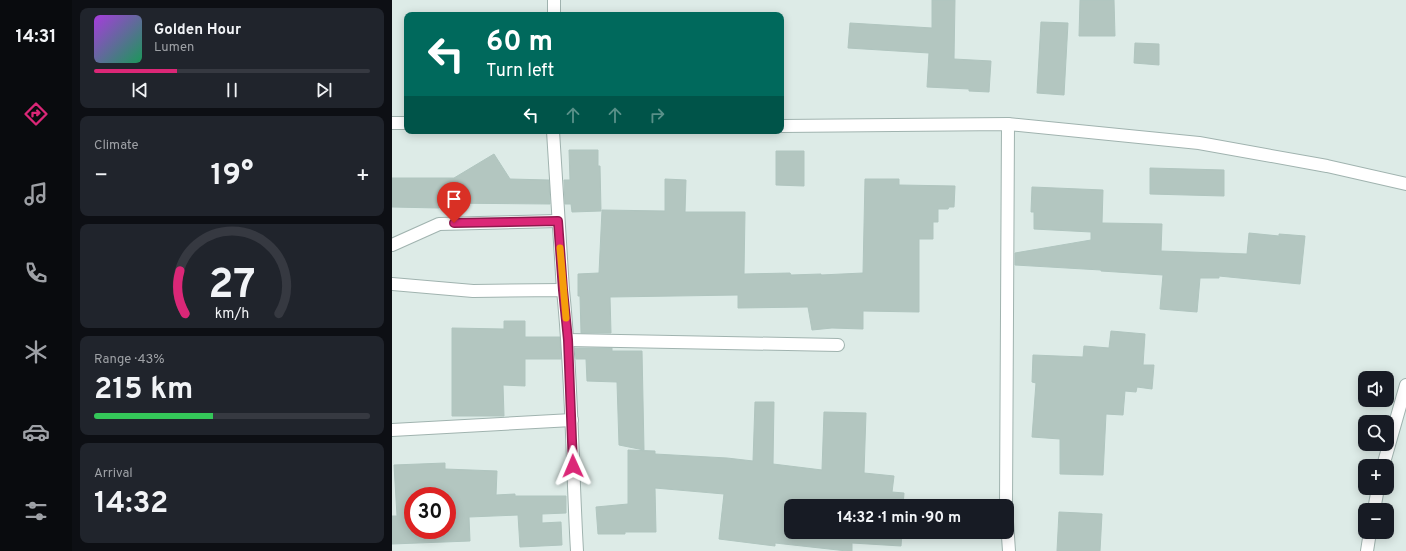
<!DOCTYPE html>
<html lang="en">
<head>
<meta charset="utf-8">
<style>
  :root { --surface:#171b24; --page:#20242c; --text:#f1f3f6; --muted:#9ea1a6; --line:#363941; --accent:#db2777 }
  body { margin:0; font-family:Overpass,sans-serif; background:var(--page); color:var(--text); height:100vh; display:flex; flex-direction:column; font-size:15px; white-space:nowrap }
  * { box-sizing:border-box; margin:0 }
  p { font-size:13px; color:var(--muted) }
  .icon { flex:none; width:22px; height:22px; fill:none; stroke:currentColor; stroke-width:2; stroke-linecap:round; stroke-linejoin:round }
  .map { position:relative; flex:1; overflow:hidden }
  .panel { display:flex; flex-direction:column; gap:8px; padding:8px; background:#0d0f14; width:320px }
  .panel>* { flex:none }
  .guide { position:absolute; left:12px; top:12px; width:380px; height:122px; border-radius:8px; box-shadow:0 2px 10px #0003; background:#00695c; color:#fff; overflow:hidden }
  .tools { position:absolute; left:966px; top:371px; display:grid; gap:8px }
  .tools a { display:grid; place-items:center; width:36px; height:36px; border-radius:8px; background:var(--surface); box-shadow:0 2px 10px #0003; font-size:20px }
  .speed { position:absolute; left:12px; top:487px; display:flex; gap:8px; font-size:20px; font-weight:700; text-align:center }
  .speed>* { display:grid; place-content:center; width:52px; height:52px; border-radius:50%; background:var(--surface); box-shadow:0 2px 10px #0003; line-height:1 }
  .speed .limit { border:6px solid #d22; background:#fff; color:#111 }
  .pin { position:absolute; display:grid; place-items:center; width:34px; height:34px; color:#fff; margin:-41px -17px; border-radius:50% 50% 50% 0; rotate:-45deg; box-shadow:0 0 4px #0007 }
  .pin .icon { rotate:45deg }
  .me { position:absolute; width:44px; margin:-22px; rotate:359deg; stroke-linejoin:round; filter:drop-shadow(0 0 3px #0008) }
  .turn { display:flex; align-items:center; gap:14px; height:84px; padding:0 16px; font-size:18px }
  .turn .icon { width:52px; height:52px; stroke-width:2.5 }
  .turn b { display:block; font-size:28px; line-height:34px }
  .lanes { display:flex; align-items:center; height:38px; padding:0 16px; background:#0003; justify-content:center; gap:20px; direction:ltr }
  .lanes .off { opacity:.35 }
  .big { font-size:30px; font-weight:700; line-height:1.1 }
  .panel .tile { flex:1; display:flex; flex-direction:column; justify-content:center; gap:6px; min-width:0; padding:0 14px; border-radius:8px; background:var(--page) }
  .panel .dial { align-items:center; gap:0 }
  .dial svg { height:104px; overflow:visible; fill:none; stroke:var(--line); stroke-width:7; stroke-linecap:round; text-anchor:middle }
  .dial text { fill:var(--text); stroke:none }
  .song { display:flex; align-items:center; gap:12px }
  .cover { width:48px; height:48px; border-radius:6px; background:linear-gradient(135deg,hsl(280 70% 55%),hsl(150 70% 35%)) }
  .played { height:4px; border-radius:2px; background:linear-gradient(90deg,var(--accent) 30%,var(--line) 30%) }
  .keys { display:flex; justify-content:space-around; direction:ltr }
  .heat { display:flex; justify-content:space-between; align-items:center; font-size:22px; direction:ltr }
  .charge { height:6px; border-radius:3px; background:linear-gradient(90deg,#34c759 43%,var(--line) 0) }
  .trip { position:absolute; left:392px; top:499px; width:230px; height:40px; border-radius:8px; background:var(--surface); box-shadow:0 2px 10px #0003; font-weight:700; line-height:40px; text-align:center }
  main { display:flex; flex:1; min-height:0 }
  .tab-bar { display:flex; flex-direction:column; width:72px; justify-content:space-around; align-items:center; background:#090b0e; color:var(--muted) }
  .tab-bar .icon { width:28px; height:28px }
  .tab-bar .active { color:var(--accent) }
  .tab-bar b { font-size:18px; color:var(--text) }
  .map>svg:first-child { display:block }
  .building { fill:#b3c6c0; stroke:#b0c5bf; fill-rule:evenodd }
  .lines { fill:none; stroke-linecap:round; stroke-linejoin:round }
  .street-casing { stroke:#a0b3af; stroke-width:14 }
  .street { stroke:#fff; stroke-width:12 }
  .route-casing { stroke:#8e194d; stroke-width:10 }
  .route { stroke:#db2777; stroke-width:7 }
  .slow { stroke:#f59e0b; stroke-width:7 }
</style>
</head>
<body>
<main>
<nav class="tab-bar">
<b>14:31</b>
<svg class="icon active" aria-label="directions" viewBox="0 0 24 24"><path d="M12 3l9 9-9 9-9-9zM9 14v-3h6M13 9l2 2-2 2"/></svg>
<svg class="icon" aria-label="music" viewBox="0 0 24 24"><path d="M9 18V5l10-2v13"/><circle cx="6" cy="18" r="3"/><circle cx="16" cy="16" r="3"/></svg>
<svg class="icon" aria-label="phone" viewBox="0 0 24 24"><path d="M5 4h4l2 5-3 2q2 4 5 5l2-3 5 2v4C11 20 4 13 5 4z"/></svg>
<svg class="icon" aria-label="climate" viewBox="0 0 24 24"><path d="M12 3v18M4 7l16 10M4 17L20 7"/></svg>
<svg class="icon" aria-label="car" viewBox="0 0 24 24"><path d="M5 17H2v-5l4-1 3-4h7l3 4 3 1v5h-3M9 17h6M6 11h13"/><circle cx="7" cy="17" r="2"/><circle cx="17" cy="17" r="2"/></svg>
<svg class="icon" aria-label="filters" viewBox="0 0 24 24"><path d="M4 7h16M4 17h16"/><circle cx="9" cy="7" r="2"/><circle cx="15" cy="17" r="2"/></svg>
</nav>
<section class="panel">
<div class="tile">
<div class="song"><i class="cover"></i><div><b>Golden Hour</b><p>Lumen</p></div></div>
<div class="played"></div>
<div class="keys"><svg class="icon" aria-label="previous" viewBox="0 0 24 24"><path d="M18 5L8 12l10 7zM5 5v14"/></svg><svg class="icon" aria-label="pause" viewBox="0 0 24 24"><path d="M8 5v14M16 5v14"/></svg><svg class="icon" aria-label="next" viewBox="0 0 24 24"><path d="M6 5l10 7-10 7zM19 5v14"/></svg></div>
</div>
<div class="tile"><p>Climate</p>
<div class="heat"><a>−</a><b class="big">19°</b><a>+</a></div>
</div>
<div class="tile dial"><svg viewBox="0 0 100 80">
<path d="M14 69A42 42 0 1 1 86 69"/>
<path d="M14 69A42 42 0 0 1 10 36" stroke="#db2777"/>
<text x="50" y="56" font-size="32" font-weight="700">27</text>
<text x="50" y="72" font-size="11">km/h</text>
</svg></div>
<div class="tile"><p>Range · 43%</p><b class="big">215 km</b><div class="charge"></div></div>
<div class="tile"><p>Arrival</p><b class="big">14:32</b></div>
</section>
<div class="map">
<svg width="1014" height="551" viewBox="0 0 1014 551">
  <rect width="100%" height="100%" fill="#ddebe7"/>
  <!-- building -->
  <g class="building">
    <path d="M540,0h23l-1,59 37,2 -2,31 -20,-1v-2l-42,-2 2,-34 -81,-5 2,-25 82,5z"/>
    <path d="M688,0h34l1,36h-36z"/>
    <path d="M649,22l27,1 -4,72 -27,-2z"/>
    <path d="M743,43l24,1v21l-25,-2z"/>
    <path d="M177,150h29v16h2l1,45 -29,1 -1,-8h-6l-1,-24h6z"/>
    <path d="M384,151h28v35l-28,-1z"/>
    <path d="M102,154l16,25 39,1 1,24 -111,-1v5l-47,-1v-29h62z"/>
    <path d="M758,168l74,2v26l-74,-2z"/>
    <path d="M273,179l21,1 -1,32h60l-1,62 46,-1 1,2 30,-1v1l42,-2 2,-94h34v6l56,1 -1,21h-5l-1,2h-10v13h-5v17h-14v73l-56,-1v18l-31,-1 -20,2 -4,-23 -70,1v-13l-128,2 1,36h-30l-1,-37h-2v-22l21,-1 3,-63 63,1z"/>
    <path d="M640,187l71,3 -1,33 60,1 -1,27 86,3 2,-21 30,3v-2l26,2 -5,48 -81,-8v2h-19l-3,34 -37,-3 3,-34 -62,-4v-1l-86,-5v-12l76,-13v-8l-57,-3v-17h-3z"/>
    <path d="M112,321h21v16h35l1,22h-36v27l-22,-1 1,31h-52v-88l52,1z"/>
    <path d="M719,331l34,3 -2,31h11l-2,24 -15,-2 -1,5 -11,-1 -2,24 -17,-1 -3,61 -43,-1v-35l-28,-2 4,-54 -4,-1 1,-27 50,2 1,-11 25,2z"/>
    <path d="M183,348h37v3h30l2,99 -25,-5 -2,-63 -30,-1 -1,-22h-10z"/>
    <path d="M363,402h19l-1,62 49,6 2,-58 42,1 -2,60 30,3 -2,16 12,1 -1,13h-112v26h111l-1,14 -49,-3v8h-5l-72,-8v3l-56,-7 5,-45 -69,-6 1,44h-31v2h-27l-2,-27 32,-3v-54l27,1v3l72,4 26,3z"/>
    <path d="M53,463v6l52,2 -1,24 19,-1v2h51v17l-24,1v9l19,-1 1,23 -42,2 -2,-32 -49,2 1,24 -78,3v-28h5l-3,-51zM21,496h34v34h-34z"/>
    <path d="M667,512l43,2 -2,37h-43z"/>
  </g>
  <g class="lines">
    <!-- street casing -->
    <g class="street-casing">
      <g id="street">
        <path d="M162,15v-15"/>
        <path d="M0,123h15"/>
        <path d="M389,126l227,-2 191,19 128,23 79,18"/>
        <path d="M161,131l10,159"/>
        <path d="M0,245l47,-21 119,-3"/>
        <path d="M0,284l81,7 90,-1c9,87 9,174 14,261"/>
        <path d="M176,340l270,5"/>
        <path d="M0,430l180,-10"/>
        <path d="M991,466l23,-81"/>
        <path d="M614,506l2,-382"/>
        <path d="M982,510l4,-22"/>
        <path d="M615,522l2,29"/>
        <path d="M975,551l3,-19"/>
      </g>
    </g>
    <!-- street -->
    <use href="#street" class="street"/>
  </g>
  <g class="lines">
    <!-- route casing -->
    <g class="route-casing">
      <path id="route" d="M62,223l104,-2 5,69 5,50 5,126"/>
    </g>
    <!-- route -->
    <use href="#route" class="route"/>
    <!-- slow -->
    <path class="slow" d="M168,248l6,70"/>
  </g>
</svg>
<div class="tools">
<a><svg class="icon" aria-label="sound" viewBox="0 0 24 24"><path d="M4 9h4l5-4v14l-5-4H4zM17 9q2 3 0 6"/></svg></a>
<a><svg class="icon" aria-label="search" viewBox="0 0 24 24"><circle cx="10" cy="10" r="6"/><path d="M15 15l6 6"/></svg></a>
<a>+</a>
<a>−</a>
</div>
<div class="speed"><div class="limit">30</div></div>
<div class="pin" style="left:62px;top:223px;background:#d93025"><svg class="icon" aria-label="arrive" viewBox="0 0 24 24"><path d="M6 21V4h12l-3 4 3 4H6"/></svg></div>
<svg class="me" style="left:181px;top:466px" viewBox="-20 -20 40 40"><path d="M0-17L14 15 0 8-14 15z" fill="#db2777" stroke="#fff" stroke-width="4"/></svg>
<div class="trip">14:32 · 1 min · 90 m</div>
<div class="guide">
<div class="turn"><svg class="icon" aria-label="left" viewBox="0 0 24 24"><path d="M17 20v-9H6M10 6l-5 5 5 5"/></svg><div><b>60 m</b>Turn left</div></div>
<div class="lanes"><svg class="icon" aria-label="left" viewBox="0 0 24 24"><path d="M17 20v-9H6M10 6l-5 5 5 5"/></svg><svg class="icon off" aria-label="ahead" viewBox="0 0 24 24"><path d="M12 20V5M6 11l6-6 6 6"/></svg><svg class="icon off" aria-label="ahead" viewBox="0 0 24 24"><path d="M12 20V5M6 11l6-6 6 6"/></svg><svg class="icon off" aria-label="right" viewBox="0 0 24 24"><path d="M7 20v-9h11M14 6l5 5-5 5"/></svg></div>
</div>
</div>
</main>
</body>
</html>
